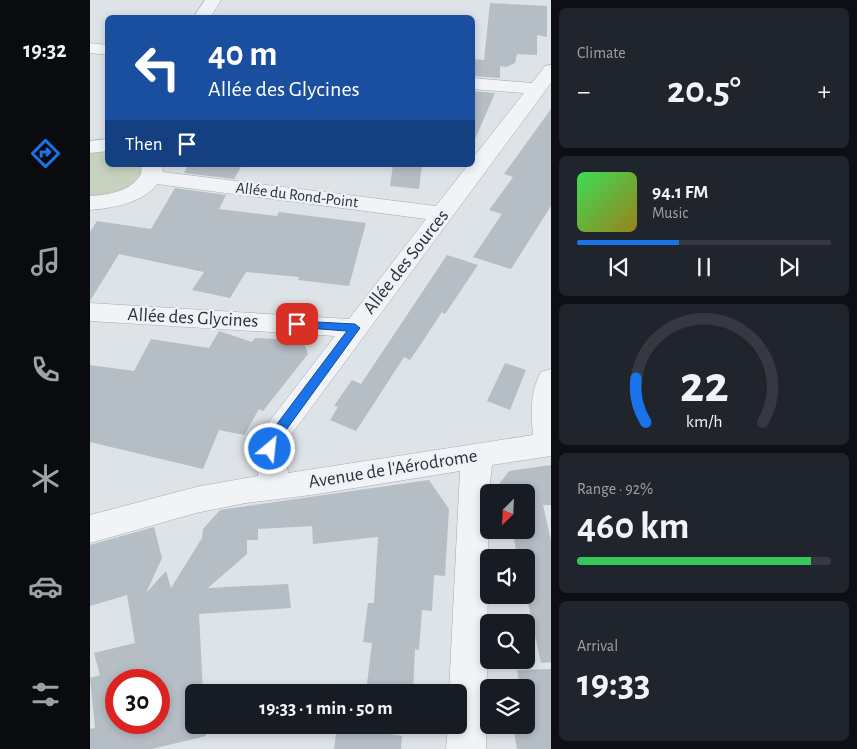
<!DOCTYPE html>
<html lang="en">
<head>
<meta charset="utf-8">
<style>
  :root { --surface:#171b24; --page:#20242c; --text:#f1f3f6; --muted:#9ea1a6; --line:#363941; --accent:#1a73e8 }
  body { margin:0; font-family:"Alegreya Sans",sans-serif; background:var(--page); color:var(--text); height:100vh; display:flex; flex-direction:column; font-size:19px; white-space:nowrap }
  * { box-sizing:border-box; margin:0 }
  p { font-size:16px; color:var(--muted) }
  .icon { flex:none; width:28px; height:28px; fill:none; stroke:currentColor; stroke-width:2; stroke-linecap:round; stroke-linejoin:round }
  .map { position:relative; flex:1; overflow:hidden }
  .panel { display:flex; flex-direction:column; gap:8px; padding:8px; background:#0d0f14; width:306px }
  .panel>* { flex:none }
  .top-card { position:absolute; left:15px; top:15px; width:370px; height:152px; border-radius:8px; box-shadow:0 2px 8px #0003; background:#1a4fa0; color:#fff; overflow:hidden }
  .needle { width:32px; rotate:204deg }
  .buttons { position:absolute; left:390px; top:484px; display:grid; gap:10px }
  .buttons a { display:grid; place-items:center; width:55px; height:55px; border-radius:8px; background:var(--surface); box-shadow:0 2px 8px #0003; font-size:25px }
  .speed { position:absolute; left:15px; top:669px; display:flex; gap:10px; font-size:25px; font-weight:700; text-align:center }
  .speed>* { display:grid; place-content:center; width:65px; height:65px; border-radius:50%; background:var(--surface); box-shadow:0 2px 8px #0003; line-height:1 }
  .speed .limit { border:8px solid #d22; background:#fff; color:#111 }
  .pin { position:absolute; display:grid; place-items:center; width:42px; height:42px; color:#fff; margin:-21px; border-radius:10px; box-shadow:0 2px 8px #0006 }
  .me { position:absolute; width:55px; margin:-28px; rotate:28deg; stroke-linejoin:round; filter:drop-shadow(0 0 4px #0008) }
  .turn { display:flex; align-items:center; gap:18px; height:105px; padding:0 20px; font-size:22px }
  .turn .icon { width:65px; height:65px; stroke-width:2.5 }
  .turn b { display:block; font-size:35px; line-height:42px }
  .then { display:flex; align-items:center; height:48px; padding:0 20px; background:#0003; gap:10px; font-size:19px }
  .big { font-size:38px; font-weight:700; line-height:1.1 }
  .panel .widget { flex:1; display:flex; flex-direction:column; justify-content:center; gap:8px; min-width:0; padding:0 18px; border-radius:8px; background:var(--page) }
  .panel .dial { align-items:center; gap:0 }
  .dial svg { height:130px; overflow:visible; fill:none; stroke:var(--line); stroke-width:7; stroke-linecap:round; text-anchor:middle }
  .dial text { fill:var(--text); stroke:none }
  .song { display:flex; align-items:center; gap:15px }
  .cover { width:60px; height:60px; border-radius:8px; background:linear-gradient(135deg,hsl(130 70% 55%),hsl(50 70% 35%)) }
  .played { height:5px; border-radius:2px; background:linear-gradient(90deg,var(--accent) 40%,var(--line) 40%) }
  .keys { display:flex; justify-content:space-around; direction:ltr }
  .heat { display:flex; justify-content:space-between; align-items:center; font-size:28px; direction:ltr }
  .charge { height:8px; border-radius:4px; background:linear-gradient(90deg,#34c759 92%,var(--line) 0) }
  .trip { position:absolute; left:95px; top:684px; width:282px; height:50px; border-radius:8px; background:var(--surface); box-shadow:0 2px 8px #0003; font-weight:700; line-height:50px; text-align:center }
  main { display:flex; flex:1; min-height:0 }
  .tabs { display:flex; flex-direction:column; width:90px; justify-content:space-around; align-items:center; background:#090b0e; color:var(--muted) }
  .tabs .icon { width:35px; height:35px }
  .tabs .current { color:var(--accent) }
  .tabs b { font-size:22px; color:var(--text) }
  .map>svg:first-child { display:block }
  .green { fill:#c6d2bf }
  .building { fill:#b5bdc5; fill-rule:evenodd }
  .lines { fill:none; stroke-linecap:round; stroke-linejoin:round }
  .street-casing { stroke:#a3aab2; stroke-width:1 }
  .street { fill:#f1f3f6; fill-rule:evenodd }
  .route { fill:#1a73e8; stroke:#114b97 }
  .labels { text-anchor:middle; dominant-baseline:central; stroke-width:4.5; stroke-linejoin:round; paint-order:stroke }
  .far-street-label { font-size:16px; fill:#27323f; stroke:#eef2f5 }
  .street-label { font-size:19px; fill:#27323f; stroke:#eef2f5 }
</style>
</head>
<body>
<main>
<nav class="tabs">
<b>19:32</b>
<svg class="icon current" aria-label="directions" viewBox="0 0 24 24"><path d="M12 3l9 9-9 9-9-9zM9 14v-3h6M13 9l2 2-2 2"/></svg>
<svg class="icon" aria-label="music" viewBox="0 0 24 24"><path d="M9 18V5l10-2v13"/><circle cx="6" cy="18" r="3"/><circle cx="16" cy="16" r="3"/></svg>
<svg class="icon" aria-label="phone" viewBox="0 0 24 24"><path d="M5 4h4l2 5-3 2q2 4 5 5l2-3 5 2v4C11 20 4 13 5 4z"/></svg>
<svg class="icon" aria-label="climate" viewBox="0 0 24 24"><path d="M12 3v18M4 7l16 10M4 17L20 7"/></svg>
<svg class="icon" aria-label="car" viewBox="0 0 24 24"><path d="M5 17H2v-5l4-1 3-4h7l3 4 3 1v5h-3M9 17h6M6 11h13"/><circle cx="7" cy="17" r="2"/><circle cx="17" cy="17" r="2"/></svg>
<svg class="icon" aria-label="filters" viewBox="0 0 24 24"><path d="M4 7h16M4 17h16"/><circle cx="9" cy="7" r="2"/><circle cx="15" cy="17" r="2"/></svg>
</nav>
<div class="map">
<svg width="461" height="749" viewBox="0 0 461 749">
  <rect width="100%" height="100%" fill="#dee3e8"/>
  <!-- green -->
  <path class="green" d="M17,149l1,16h35l2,5 -9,14 -21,10 -25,4v-47z"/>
  <!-- building -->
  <g class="building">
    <path d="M400,3l57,3v31l-10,-2v20l-20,-1 -2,9 -9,4 -6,-1v12l-28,-2v-17l12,1z"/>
    <path d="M382,91l23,2 -23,53z"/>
    <path d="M461,109v97l-40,63 -38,-12 29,-43 -13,-4 24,-33 -9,-3z"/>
    <path d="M98,165h54l-8,14 -50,-6z"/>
    <path d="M303,165h29l-3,24 -29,-3z"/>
    <path d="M85,188l51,7 -7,14 58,7 2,-4 87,11 -17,63 -51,-6 1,-3 -53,-5 -16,26 -38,-8 12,-18 -85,-18 -29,47v-69l7,-11 54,8z"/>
    <path d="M357,255l31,10 -33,49 -3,-2 -25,38 -7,10 -6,-3 -48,74 -26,-11 8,-13 -4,-1 18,-26 9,4z"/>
    <path d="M129,331l33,11 3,-4 23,1 1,-5 22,2 7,18 -45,57 -4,-2 -15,26 -25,-5 -16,39 -113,-27v-77l44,6 17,-32 58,9z"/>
    <path d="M415,363l21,7 -16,40 -23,-9z"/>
    <path d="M461,465v40h-8l8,36v121l-10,1 -15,-69v-45h-10l-4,-19h14v-38h-33l16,-21z"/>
    <path d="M339,480l20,29 -4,67 -11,-1 -2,36 -10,-1 -3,40 -4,-1 -2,43h-47l6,-49 -9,-1 5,-39h6l4,-66 -65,7 -1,-18 -54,3v11h-11v14l-39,34 80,-4 3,24 -92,6 4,78h-9v33h11l1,11 -54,13h-62v-20l5,-1 -5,-50 10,-3 -6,-22 41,-10 -8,-48 -37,11v-61l64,-18 8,31 -16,35 20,-22 5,17 31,-50 1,-9 17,-19zM26,680h43v42h-43z"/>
    <path d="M461,669v80h-34l-4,-24h14l-1,-37h-6l-3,-18z"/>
    <path d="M247,726l65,10 -1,13h-67z"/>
  </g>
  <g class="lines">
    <!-- street casing -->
    <g class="street-casing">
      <g id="street">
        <path d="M115,0h16l-11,18h-17z"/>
        <path d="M0,43l18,2v10l-18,-2z"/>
        <path d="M461,65v18l-263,356 -3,10 3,24 245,-38c-2,-21 -3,-44 8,-63l10,-3v87l-59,9 -3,27 -3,257h-40l2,-24h11v-33h-10l11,-221 -149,24 -65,8 -50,10 -106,30v-28l106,-28 62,-11 -3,-27 10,-22 70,-91 -245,-15v-18l259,16 77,-100 -269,-35c-14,19 -44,24 -67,26v-14c18,-1 42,-5 51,-22l1,-9h20l1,7 273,34 32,-41h4v-6l52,-66 -52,-4v-11l60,5 13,-17z"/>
        <path d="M18,139v12l-18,2v-12z"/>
      </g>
    </g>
    <!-- street -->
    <use href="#street" class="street"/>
  </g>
  <!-- route -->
  <path class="route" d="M207,321l58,3 5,4 -79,109 -7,15h-9l-2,-3 8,-17 76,-101 -54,-4 -1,-3 1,-2z"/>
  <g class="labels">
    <!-- far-street labels -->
    <g class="far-street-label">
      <text transform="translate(207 195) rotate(7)">Allée du Rond-Point</text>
    </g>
    <!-- street labels -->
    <g class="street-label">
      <text transform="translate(316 262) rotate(-52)">Allée des Sources</text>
      <text transform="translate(103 318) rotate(3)">Allée des Glycines</text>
      <text transform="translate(303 469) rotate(-9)">Avenue de l'Aérodrome</text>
    </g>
  </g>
</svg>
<div class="buttons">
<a><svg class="needle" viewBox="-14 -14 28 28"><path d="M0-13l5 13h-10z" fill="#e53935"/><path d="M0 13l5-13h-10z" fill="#9ea1a6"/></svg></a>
<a><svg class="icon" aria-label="sound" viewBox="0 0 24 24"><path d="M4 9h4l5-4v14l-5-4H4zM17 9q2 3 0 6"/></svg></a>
<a><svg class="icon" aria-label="search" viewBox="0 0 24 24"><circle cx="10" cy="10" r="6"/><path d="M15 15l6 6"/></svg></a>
<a><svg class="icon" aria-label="layers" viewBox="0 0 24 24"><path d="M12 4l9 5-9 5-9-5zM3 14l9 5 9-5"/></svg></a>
</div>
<div class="speed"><div class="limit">30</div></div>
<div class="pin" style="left:207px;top:324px;background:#d93025"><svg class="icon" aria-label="arrive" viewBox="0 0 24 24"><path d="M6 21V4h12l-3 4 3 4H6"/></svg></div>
<svg class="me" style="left:180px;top:449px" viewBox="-20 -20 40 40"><circle r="17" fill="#1a73e8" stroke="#fff" stroke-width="3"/><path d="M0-11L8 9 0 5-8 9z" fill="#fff"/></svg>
<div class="trip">19:33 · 1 min · 50 m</div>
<div class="top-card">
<div class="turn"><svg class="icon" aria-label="left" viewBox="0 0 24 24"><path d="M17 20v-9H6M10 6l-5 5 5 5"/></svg><div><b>40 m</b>Allée des Glycines</div></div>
<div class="then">Then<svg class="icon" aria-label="arrive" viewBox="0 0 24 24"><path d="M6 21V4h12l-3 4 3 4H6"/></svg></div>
</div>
</div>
<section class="panel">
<div class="widget"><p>Climate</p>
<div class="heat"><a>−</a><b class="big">20.5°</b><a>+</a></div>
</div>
<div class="widget">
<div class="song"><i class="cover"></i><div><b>94.1 FM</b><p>Music</p></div></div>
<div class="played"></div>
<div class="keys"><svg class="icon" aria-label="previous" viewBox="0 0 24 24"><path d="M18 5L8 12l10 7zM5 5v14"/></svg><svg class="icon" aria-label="pause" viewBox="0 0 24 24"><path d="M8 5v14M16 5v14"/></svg><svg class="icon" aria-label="next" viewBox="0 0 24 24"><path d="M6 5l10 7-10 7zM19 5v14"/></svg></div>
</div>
<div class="widget dial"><svg viewBox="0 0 100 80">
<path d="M14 69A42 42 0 1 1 86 69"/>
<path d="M14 69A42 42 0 0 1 8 42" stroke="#1a73e8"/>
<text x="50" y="56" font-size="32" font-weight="700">22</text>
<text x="50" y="72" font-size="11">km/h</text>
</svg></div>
<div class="widget"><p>Range · 92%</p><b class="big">460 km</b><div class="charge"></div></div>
<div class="widget"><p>Arrival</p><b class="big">19:33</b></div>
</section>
</main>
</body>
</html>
